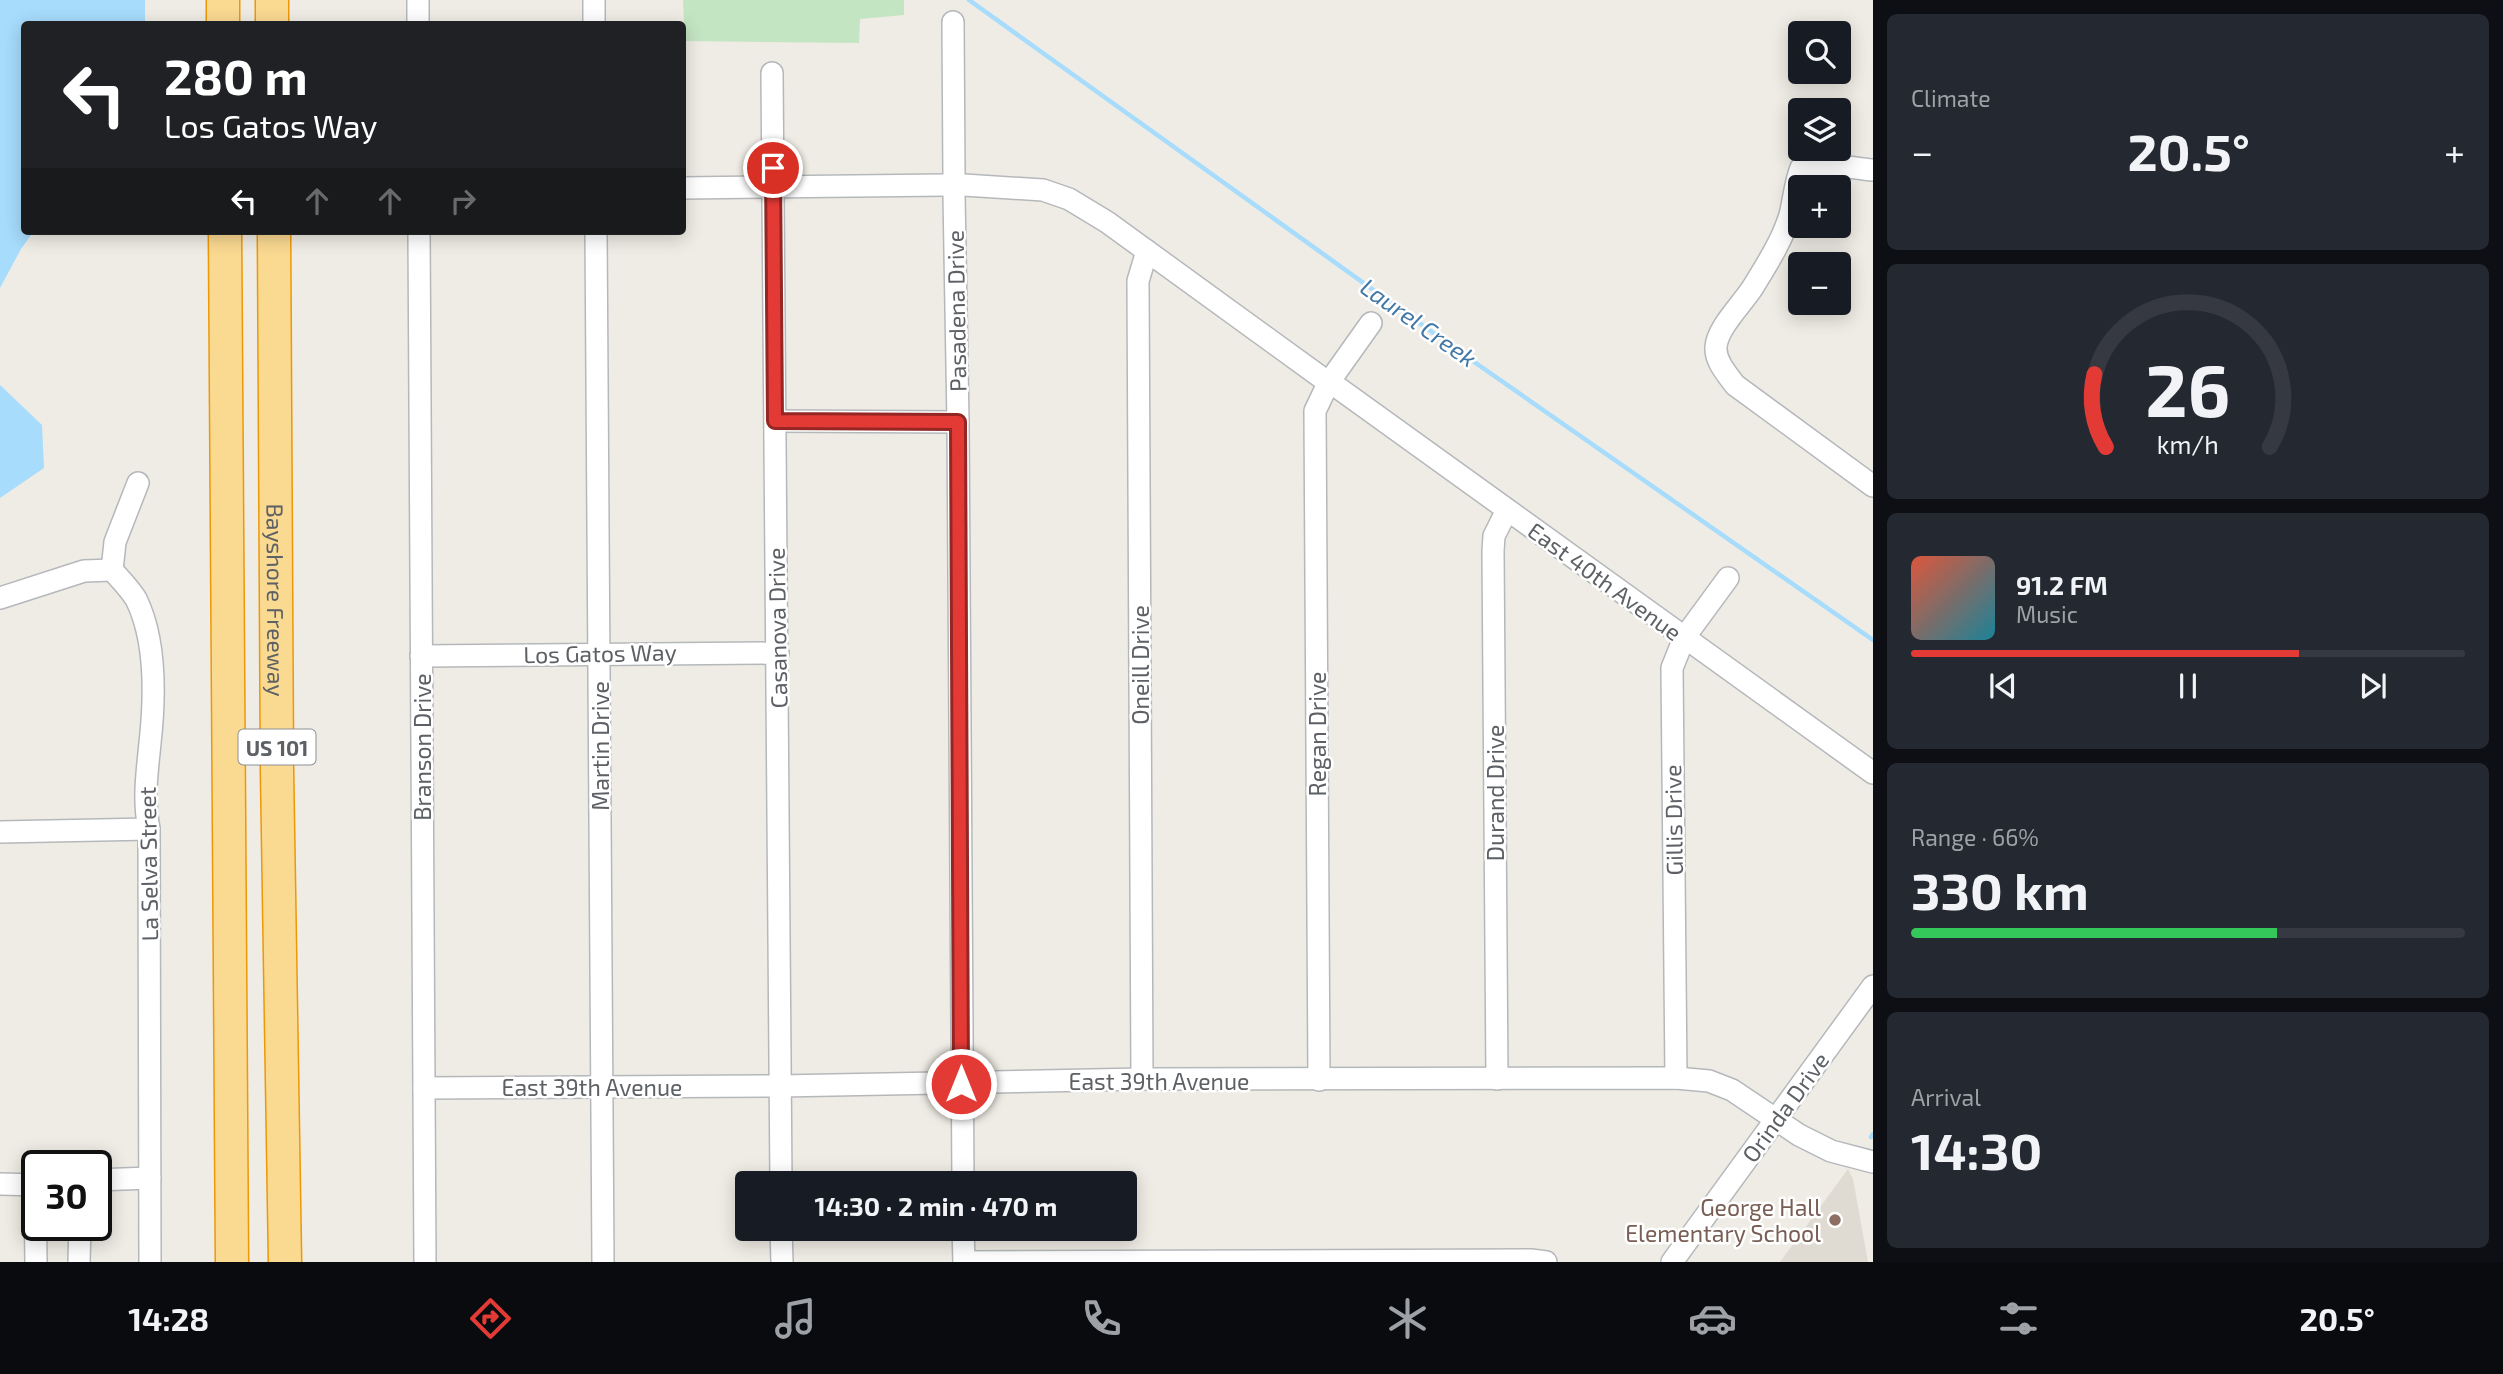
<!DOCTYPE html>
<html lang="en">
<head>
<meta charset="utf-8">
<style>
  :root { --surface:#171b24; --page:#242831; --text:#f1f3f6; --muted:#9ea1a6; --line:#363941; --accent:#e43a36 }
  body { margin:0; font-family:"Exo 2",sans-serif; background:var(--page); color:var(--text); height:100vh; display:flex; flex-direction:column; font-size:26px; white-space:nowrap }
  * { box-sizing:border-box; margin:0 }
  p { font-size:23px; color:var(--muted) }
  .icon { flex:none; width:38px; height:38px; fill:none; stroke:currentColor; stroke-width:2; stroke-linecap:round; stroke-linejoin:round }
  .map { position:relative; flex:1; overflow:hidden }
  .panel { display:flex; flex-direction:column; gap:14px; padding:14px; background:#0d0f14; width:630px }
  .panel>* { flex:none }
  .hud { position:absolute; left:21px; top:21px; width:665px; height:214px; border-radius:7px; box-shadow:0 4px 18px #0003; background:#202124; color:#fff; overflow:hidden }
  .tools { position:absolute; left:1788px; top:21px; display:grid; gap:14px }
  .tools a { display:grid; place-items:center; width:63px; height:63px; border-radius:7px; background:var(--surface); box-shadow:0 4px 18px #0003; font-size:35px }
  .speed { position:absolute; left:21px; top:1150px; display:flex; gap:14px; font-size:35px; font-weight:700; text-align:center }
  .speed>* { display:grid; place-content:center; width:91px; height:91px; border-radius:50%; background:var(--surface); box-shadow:0 4px 18px #0003; line-height:1 }
  .speed .limit { border:4px solid #111; border-radius:10px; background:#fff; color:#111 }
  .pin { position:absolute; display:grid; place-items:center; width:60px; height:60px; color:#fff; margin:-30px; border:4px solid #fff; border-radius:50%; box-shadow:0 2px 7px #0007 }
  .me { position:absolute; width:77px; margin:-38px; rotate:0deg; stroke-linejoin:round; filter:drop-shadow(0 0 5px #0008) }
  .turn { display:flex; align-items:center; gap:24px; height:147px; padding:0 28px; font-size:32px }
  .turn .icon { width:91px; height:91px; stroke-width:2.5 }
  .turn b { display:block; font-size:49px; line-height:60px }
  .lanes { display:flex; align-items:center; height:66px; padding:0 28px; background:#0003; justify-content:center; gap:35px; direction:ltr }
  .lanes .off { opacity:.35 }
  .big { font-size:52px; font-weight:700; line-height:1.1 }
  .panel .tile { flex:1; display:flex; flex-direction:column; justify-content:center; gap:10px; min-width:0; padding:0 24px; border-radius:10px; background:var(--page) }
  .panel .dial { align-items:center; gap:0 }
  .dial svg { height:182px; overflow:visible; fill:none; stroke:var(--line); stroke-width:7; stroke-linecap:round; text-anchor:middle }
  .dial text { fill:var(--text); stroke:none }
  .song { display:flex; align-items:center; gap:21px }
  .cover { width:84px; height:84px; border-radius:10px; background:linear-gradient(135deg,hsl(10 70% 55%),hsl(190 70% 35%)) }
  .played { height:7px; border-radius:4px; background:linear-gradient(90deg,var(--accent) 70%,var(--line) 70%) }
  .keys { display:flex; justify-content:space-around; direction:ltr }
  .heat { display:flex; justify-content:space-between; align-items:center; font-size:38px; direction:ltr }
  .charge { height:10px; border-radius:5px; background:linear-gradient(90deg,#34c759 66%,var(--line) 0) }
  .trip { position:absolute; left:735px; top:1171px; width:402px; height:70px; border-radius:7px; background:var(--surface); box-shadow:0 4px 18px #0003; font-weight:700; line-height:70px; text-align:center }
  .menu { display:flex; height:112px; justify-content:space-around; align-items:center; background:#090b0e; color:var(--muted) }
  .menu .icon { width:49px; height:49px }
  .menu .selected { color:var(--accent) }
  .menu b { font-size:32px; color:var(--text) }
  main { display:flex; flex:1; min-height:0 }
  .map>svg:first-child { display:block }
  .education { fill:#dfdbd3 }
  .green { fill:#c4e5c2 }
  .water { fill:#a7dcfc }
  .lines { fill:none; stroke-linecap:round; stroke-linejoin:round }
  .stream { stroke:#a7dcfc; stroke-width:4.5 }
  .minor-casing { stroke:#b5b8bb; stroke-width:24 }
  .highway-casing { stroke:#ed9807; stroke-width:35 }
  .minor { stroke:#fff; stroke-width:21 }
  .highway { stroke:#fad991; stroke-width:32 }
  .route-casing { stroke:#942623; stroke-width:18 }
  .route { stroke:#e43a36; stroke-width:12 }
  .education-dot { fill:#8d6e63; stroke:#fff; stroke-width:2.5 }
  .labels { text-anchor:middle; dominant-baseline:central; stroke-width:5; stroke-linejoin:round; paint-order:stroke }
  .shield { fill:#fff; stroke:#8e9093; stroke-width:2 }
  .shield-label { font-size:21px; font-weight:bold; fill:#5d6165 }
  .street-label { font-size:23px; fill:#5d6165; stroke:#fff }
  .education-label { font-size:23px; fill:#785e54; stroke:#fff; text-anchor:end }
  .water-label { font-size:24px; font-style:italic; fill:#4178a6; stroke:#fff }
</style>
</head>
<body>
<main>
<div class="map">
<svg width="1873" height="1262" viewBox="0 0 1873 1262">
  <rect width="100%" height="100%" fill="#efece5"/>
  <!-- education -->
  <path class="education" d="M1848,1169l5,10 15,83h-88z"/>
  <!-- green -->
  <path class="green" d="M683,0h221v15l-44,4 -1,24 -174,-2z"/>
  <!-- water -->
  <g class="water">
    <path d="M0,0h145v24h-121v207h10l-13,18 -21,39z"/>
    <path d="M0,385l42,40 2,43 -44,30z"/>
  </g>
  <g class="lines">
    <!-- stream -->
    <g class="stream">
      <path d="M969,0l488,350 416,290"/>
      <path d="M1871,1137l2,-3"/>
    </g>
    <!-- minor casing -->
    <g class="minor-casing">
      <g id="minor">
        <path d="M418,0v24"/>
        <path d="M594,0v24"/>
        <path d="M953,22l1,155"/>
        <path d="M772,73l9,1110"/>
        <path d="M1873,170c-23,-2 -49,-9 -72,-2 -6,15 -7,31 -11,47 -8,26 -23,49 -37,72 -10,16 -36,41 -37,60 -1,14 11,27 19,38l138,101"/>
        <path d="M964,185l79,5 26,9 38,23 215,156"/>
        <path d="M682,188l264,-3"/>
        <path d="M954,195l4,227 5,761"/>
        <path d="M419,231l6,1031"/>
        <path d="M596,231l7,1031"/>
        <path d="M1334,375l37,-52"/>
        <path d="M1337,387l536,386"/>
        <path d="M775,421l183,1"/>
        <path d="M138,483l-23,59 -3,28c8,9 18,19 24,29 21,42 19,99 14,144 -3,31 -7,56 -1,86l1,433"/>
        <path d="M0,598l84,-27 28,-1"/>
        <path d="M421,656l357,-3"/>
        <path d="M0,832l149,-3"/>
        <path d="M1676,1078l-4,-410 12,-30 44,-60"/>
        <path d="M1142,1079l-4,-798 9,-30"/>
        <path d="M1497,1079l-4,-528 1,-15 13,-26"/>
        <path d="M1319,1080l-4,-669 10,-21"/>
        <path d="M424,1088l356,-2 362,-7 534,-1 33,3 23,9 67,45 32,16 42,11"/>
        <path d="M96,1180l54,-2"/>
        <path d="M0,1184l37,1"/>
        <path d="M35,1185l1,77"/>
        <path d="M781,1228l1,34"/>
        <path d="M963,1228l1,34"/>
        <path d="M79,1262l1,-37"/>
        <path d="M964,1262l567,-2 15,2"/>
        <path d="M1672,1262l201,-276"/>
      </g>
    </g>
    <!-- highway casing -->
    <g class="highway-casing">
      <g id="highway">
        <path d="M223,0v24"/>
        <path d="M272,0v24"/>
        <path d="M225,231l7,1031"/>
        <path id="s1" d="M274,231l3,539 8,492"/>
      </g>
    </g>
    <!-- minor -->
    <use href="#minor" class="minor"/>
    <!-- highway -->
    <use href="#highway" class="highway"/>
  </g>
  <g class="lines">
    <!-- route casing -->
    <g class="route-casing">
      <path id="route" d="M773,168l2,253 183,1 3,662"/>
    </g>
    <!-- route -->
    <use href="#route" class="route"/>
  </g>
  <!-- markers -->
  <circle class="education-dot" cx="1835" cy="1220" r="7"/>
  <g class="labels">
    <!-- shield labels -->
    <rect class="shield" x="238.5" y="729.5" width="77" height="35" rx="5"/>
    <g class="shield-label">
      <text x="277" y="747">US 101</text>
    </g>
    <!-- street labels -->
    <g class="street-label">
      <text transform="translate(956 311) rotate(-91)">Pasadena Drive</text>
      <text transform="translate(1605 581) rotate(36)">East 40th Avenue</text>
      <text stroke="none"><textPath href="#s1" startOffset="369">Bayshore Freeway</textPath></text>
      <text transform="translate(777 628) rotate(-91)">Casanova Drive</text>
      <text transform="translate(600 653) rotate(-1)">Los Gatos Way</text>
      <text transform="translate(1140 665) rotate(-90)">Oneill Drive</text>
      <text transform="translate(1317 734) rotate(-90)">Regan Drive</text>
      <text transform="translate(600 746) rotate(-90)">Martin Drive</text>
      <text transform="translate(422 747) rotate(-90)">Branson Drive</text>
      <text transform="translate(1495 793) rotate(-90)">Durand Drive</text>
      <text transform="translate(1673 820) rotate(-91)">Gillis Drive</text>
      <text transform="translate(148 864) rotate(-91)">La Selva Street</text>
      <text x="1159" y="1081">East 39th Avenue</text>
      <text x="592" y="1087">East 39th Avenue</text>
      <text transform="translate(1785 1107) rotate(-54)">Orinda Drive</text>
    </g>
    <!-- education labels -->
    <g class="education-label">
      <text x="1821" y="1207">George Hall<tspan x="1821" dy="26">Elementary School</tspan></text>
    </g>
    <!-- water labels -->
    <g class="water-label">
      <text transform="translate(1419 322) rotate(35)">Laurel Creek</text>
    </g>
  </g>
</svg>
<div class="tools">
<a><svg class="icon" aria-label="search" viewBox="0 0 24 24"><circle cx="10" cy="10" r="6"/><path d="M15 15l6 6"/></svg></a>
<a><svg class="icon" aria-label="layers" viewBox="0 0 24 24"><path d="M12 4l9 5-9 5-9-5zM3 14l9 5 9-5"/></svg></a>
<a>+</a>
<a>−</a>
</div>
<div class="speed"><div class="limit">30</div></div>
<div class="pin" style="left:773px;top:168px;background:#d93025"><svg class="icon" aria-label="arrive" viewBox="0 0 24 24"><path d="M6 21V4h12l-3 4 3 4H6"/></svg></div>
<svg class="me" style="left:961px;top:1084px" viewBox="-20 -20 40 40"><circle r="17" fill="#e43a36" stroke="#fff" stroke-width="3"/><path d="M0-11L8 9 0 5-8 9z" fill="#fff"/></svg>
<div class="trip">14:30 · 2 min · 470 m</div>
<div class="hud">
<div class="turn"><svg class="icon" aria-label="left" viewBox="0 0 24 24"><path d="M17 20v-9H6M10 6l-5 5 5 5"/></svg><div><b>280 m</b>Los Gatos Way</div></div>
<div class="lanes"><svg class="icon" aria-label="left" viewBox="0 0 24 24"><path d="M17 20v-9H6M10 6l-5 5 5 5"/></svg><svg class="icon off" aria-label="ahead" viewBox="0 0 24 24"><path d="M12 20V5M6 11l6-6 6 6"/></svg><svg class="icon off" aria-label="ahead" viewBox="0 0 24 24"><path d="M12 20V5M6 11l6-6 6 6"/></svg><svg class="icon off" aria-label="right" viewBox="0 0 24 24"><path d="M7 20v-9h11M14 6l5 5-5 5"/></svg></div>
</div>
</div>
<section class="panel">
<div class="tile"><p>Climate</p>
<div class="heat"><a>−</a><b class="big">20.5°</b><a>+</a></div>
</div>
<div class="tile dial"><svg viewBox="0 0 100 80">
<path d="M14 69A42 42 0 1 1 86 69"/>
<path d="M14 69A42 42 0 0 1 9 37" stroke="#e43a36"/>
<text x="50" y="56" font-size="32" font-weight="700">26</text>
<text x="50" y="72" font-size="11">km/h</text>
</svg></div>
<div class="tile">
<div class="song"><i class="cover"></i><div><b>91.2 FM</b><p>Music</p></div></div>
<div class="played"></div>
<div class="keys"><svg class="icon" aria-label="previous" viewBox="0 0 24 24"><path d="M18 5L8 12l10 7zM5 5v14"/></svg><svg class="icon" aria-label="pause" viewBox="0 0 24 24"><path d="M8 5v14M16 5v14"/></svg><svg class="icon" aria-label="next" viewBox="0 0 24 24"><path d="M6 5l10 7-10 7zM19 5v14"/></svg></div>
</div>
<div class="tile"><p>Range · 66%</p><b class="big">330 km</b><div class="charge"></div></div>
<div class="tile"><p>Arrival</p><b class="big">14:30</b></div>
</section>
</main>
<nav class="menu">
<b>14:28</b>
<svg class="icon selected" aria-label="directions" viewBox="0 0 24 24"><path d="M12 3l9 9-9 9-9-9zM9 14v-3h6M13 9l2 2-2 2"/></svg>
<svg class="icon" aria-label="music" viewBox="0 0 24 24"><path d="M9 18V5l10-2v13"/><circle cx="6" cy="18" r="3"/><circle cx="16" cy="16" r="3"/></svg>
<svg class="icon" aria-label="phone" viewBox="0 0 24 24"><path d="M5 4h4l2 5-3 2q2 4 5 5l2-3 5 2v4C11 20 4 13 5 4z"/></svg>
<svg class="icon" aria-label="climate" viewBox="0 0 24 24"><path d="M12 3v18M4 7l16 10M4 17L20 7"/></svg>
<svg class="icon" aria-label="car" viewBox="0 0 24 24"><path d="M5 17H2v-5l4-1 3-4h7l3 4 3 1v5h-3M9 17h6M6 11h13"/><circle cx="7" cy="17" r="2"/><circle cx="17" cy="17" r="2"/></svg>
<svg class="icon" aria-label="filters" viewBox="0 0 24 24"><path d="M4 7h16M4 17h16"/><circle cx="9" cy="7" r="2"/><circle cx="15" cy="17" r="2"/></svg>
<b>20.5°</b>
</nav>
</body>
</html>
